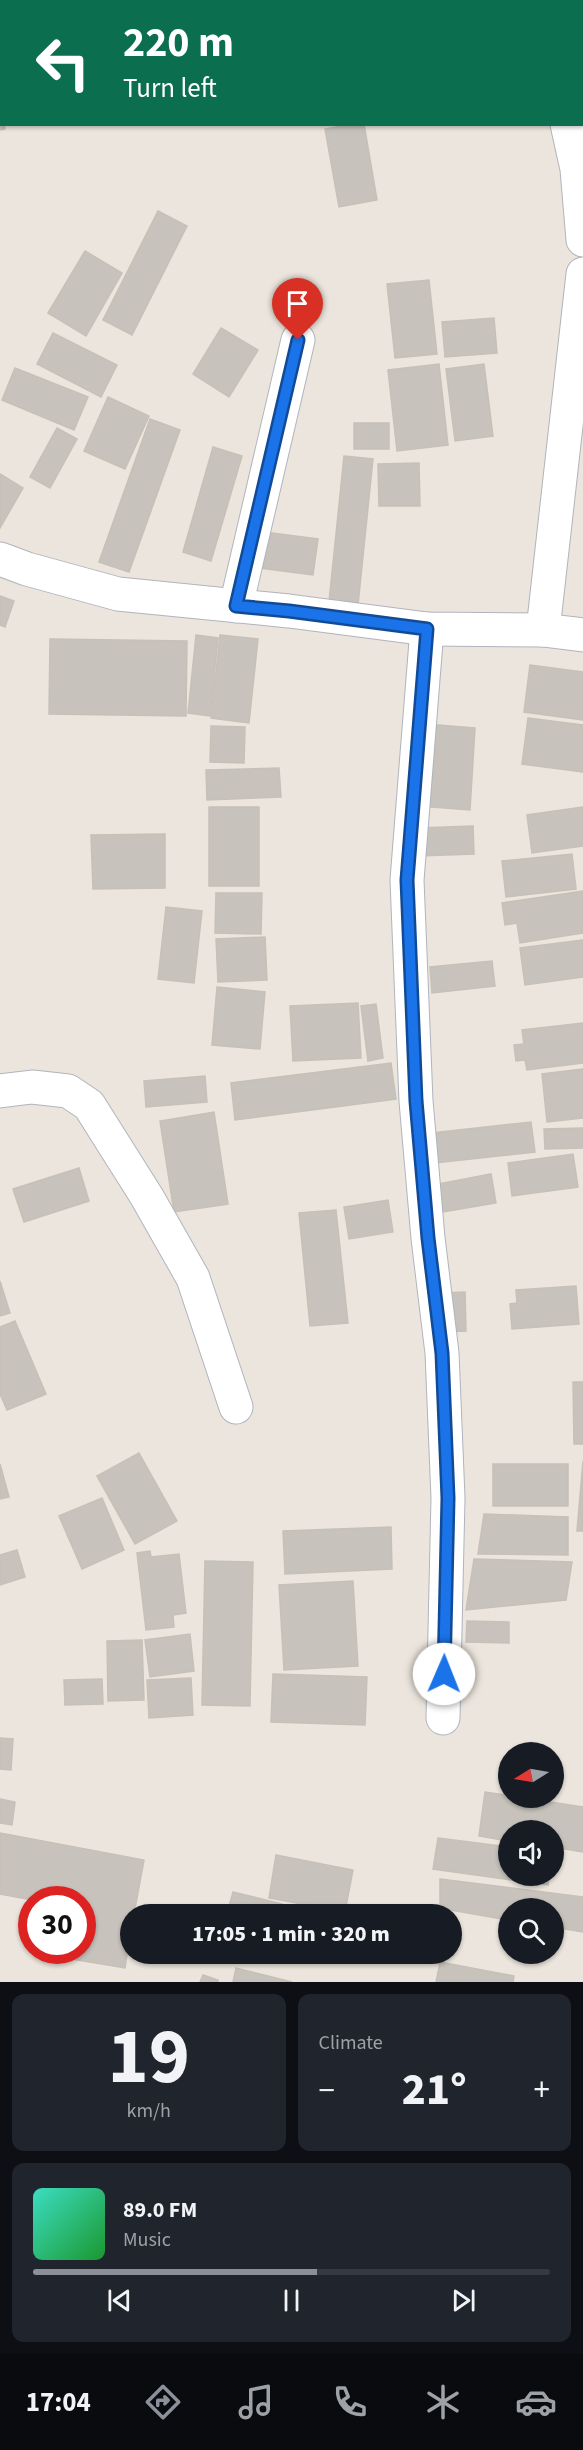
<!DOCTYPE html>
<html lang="en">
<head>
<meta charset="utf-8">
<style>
  :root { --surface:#171b24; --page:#20242c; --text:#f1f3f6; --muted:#9ea1a6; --line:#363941; --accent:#8c9099 }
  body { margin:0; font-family:"Source Sans 3",sans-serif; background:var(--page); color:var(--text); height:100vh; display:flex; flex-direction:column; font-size:22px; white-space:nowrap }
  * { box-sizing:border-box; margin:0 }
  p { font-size:20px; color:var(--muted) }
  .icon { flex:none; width:33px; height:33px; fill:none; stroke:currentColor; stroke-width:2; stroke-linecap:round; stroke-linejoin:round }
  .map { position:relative; height:1982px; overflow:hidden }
  .drawer { display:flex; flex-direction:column; gap:12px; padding:12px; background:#0d0f14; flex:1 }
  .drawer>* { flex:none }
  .banner { position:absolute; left:0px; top:0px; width:584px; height:126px; box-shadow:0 2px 4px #0004; background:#0b6e4f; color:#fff; overflow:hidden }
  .needle { width:39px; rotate:259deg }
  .controls { position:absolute; left:498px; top:1742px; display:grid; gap:12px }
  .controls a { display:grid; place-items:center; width:66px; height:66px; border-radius:50%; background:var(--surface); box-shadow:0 2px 4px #0004; font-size:30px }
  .speed { position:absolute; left:18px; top:1886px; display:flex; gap:12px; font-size:30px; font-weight:700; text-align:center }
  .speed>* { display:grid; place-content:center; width:78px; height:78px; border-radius:50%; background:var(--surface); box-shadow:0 2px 4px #0004; line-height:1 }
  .speed .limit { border:9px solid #d22; background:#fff; color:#111 }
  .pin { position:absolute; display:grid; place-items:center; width:51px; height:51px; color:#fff; margin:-62px -26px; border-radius:50% 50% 50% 0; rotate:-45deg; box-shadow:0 0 6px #0007 }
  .pin .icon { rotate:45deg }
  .me { position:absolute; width:66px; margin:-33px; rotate:1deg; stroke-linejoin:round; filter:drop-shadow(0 0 4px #0008) }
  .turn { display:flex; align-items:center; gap:21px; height:126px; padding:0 24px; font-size:27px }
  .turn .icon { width:78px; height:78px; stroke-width:2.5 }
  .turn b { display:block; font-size:42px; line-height:51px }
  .big { font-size:45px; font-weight:800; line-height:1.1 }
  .drawer .tile { flex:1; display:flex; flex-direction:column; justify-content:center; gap:9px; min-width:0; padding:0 21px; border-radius:12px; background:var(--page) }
  .drawer .dial { align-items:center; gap:0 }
  .dial b { font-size:78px; line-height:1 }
  .song { display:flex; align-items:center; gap:18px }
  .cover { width:72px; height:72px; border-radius:9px; background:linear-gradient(135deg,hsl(170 70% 55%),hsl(130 70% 35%)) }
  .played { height:6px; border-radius:3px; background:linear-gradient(90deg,var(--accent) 55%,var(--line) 55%) }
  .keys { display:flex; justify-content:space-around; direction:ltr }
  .heat { display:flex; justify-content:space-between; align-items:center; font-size:33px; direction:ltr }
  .drawer .tiles { flex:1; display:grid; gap:12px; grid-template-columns:1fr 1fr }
  .tile:last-child { grid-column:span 2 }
  .trip { position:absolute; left:120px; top:1904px; width:342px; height:60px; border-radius:30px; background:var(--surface); box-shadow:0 2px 4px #0004; font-weight:800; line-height:60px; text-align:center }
  .menu { display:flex; height:96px; justify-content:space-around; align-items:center; background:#090b0e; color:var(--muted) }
  .menu .icon { width:42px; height:42px }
  .menu .current { color:var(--accent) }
  .menu b { font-size:27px; color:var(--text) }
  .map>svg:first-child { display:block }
  .green { fill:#b5de9e }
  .building { fill:#c7c3bc; stroke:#c6c0b7; stroke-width:1.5 }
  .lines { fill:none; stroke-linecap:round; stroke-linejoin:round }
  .minor-casing { stroke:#b1b4bd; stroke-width:35 }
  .minor { stroke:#fff; stroke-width:33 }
  .route-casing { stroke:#114b97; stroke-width:15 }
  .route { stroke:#1a73e8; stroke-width:10 }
</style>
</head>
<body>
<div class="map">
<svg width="583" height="1982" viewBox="0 0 583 1982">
  <rect width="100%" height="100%" fill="#ebe5dd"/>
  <!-- green -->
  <path class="green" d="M501,0h82v123l-1,-121z"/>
  <!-- building -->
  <g class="building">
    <path d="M16,0h53l-4,2z"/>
    <path d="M0,111l2,13h2l1,5 -5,1z"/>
    <path d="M352,124h12l13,76 -38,7 -14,-78z"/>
    <path d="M158,211l29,15 -55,109 -29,-15z"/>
    <path d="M85,251l37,22 -36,63 -38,-23z"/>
    <path d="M429,280l8,74 -42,4 -8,-74z"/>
    <path d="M494,318l3,35 -52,4 -3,-35z"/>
    <path d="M221,328l37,22 -29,47 -36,-23z"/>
    <path d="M53,333l64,32 -16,32 -64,-33z"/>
    <path d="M439,364l9,81 -51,6 -9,-81z"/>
    <path d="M484,364l9,72 -38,5 -9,-72z"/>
    <path d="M15,368l73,29 -14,33 -72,-30z"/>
    <path d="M108,397l41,19 -24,53 -41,-18z"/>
    <path d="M150,419l30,11 -51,142 -30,-10z"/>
    <rect x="354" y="423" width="35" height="26"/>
    <path d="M57,428l20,11 -27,49 -20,-11z"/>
    <path d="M213,447l29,9 -31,105 -28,-9z"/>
    <path d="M344,456l29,3 -15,146 -29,-3z"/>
    <path d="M419,463l1,43h-41l-1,-42z"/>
    <path d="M0,474l23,14 -23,40z"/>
    <path d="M264,532l54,7 -5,36 -53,-7z"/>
    <path d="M0,596l14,5 -9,26 -5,-2z"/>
    <path d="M196,635l22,3 -8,78 -22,-3z"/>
    <path d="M220,635l38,4 -9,84 -38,-5z"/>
    <path d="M50,639l137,2 -1,75 -137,-2z"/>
    <path d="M530,665l53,7v48l-59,-8z"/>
    <path d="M528,718l55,7v47l-61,-8z"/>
    <path d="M425,724l50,4 -5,82 -51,-4z"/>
    <path d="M211,726l34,1 -1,36 -34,-1z"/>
    <path d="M279,768l2,29 -74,3 -1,-30z"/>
    <rect x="209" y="807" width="50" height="79"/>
    <path d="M583,807v39l-51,7 -5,-38z"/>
    <path d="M473,826l1,28 -55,2 -1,-28z"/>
    <path d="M165,834v54l-72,1 -2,-54z"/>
    <path d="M572,854l4,35 -70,8 -4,-36z"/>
    <path d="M583,891v42l-63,10 -3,-20 -12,2 -3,-22z"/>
    <path d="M216,893h46l-1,41 -46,-1z"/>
    <path d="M166,907l36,4 -8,72 -36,-4z"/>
    <path d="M265,937l2,43 -49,2 -2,-43z"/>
    <path d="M583,940v37l-58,8 -5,-37z"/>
    <path d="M492,961l3,25 -63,7 -2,-26z"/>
    <path d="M217,987l48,5 -5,57 -48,-4z"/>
    <path d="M358,1003l3,55 -68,3 -3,-55z"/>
    <path d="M376,1004l7,54 -15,3 -7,-55z"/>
    <path d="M583,1023v40l-56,7 -2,-10 -9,1 -2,-16 10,-1 -2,-14z"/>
    <path d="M391,1063l5,36 -161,21 -4,-37z"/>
    <path d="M583,1069v49l-36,4 -5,-48z"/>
    <path d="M205,1076l2,26 -61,5 -2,-26z"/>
    <path d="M214,1112l14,92 -54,8 -14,-91z"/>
    <path d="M531,1122l4,30 -109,12 -3,-30z"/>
    <path d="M583,1128v20l-38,1 -1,-20z"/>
    <path d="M573,1154l5,33 -66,9 -4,-33z"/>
    <path d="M79,1168l10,33 -65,21 -11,-33z"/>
    <path d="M491,1174l5,29 -53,9 -5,-28z"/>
    <path d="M388,1200l5,32 -44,7 -5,-32z"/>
    <path d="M336,1210l12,113 -38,3 -11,-113z"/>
    <path d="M0,1281l10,32 -10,3z"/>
    <path d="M576,1286l3,38 -67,5 -2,-25 7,-1 -1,-13z"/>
    <path d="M465,1292l1,39 -19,1 -2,-39z"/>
    <path d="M15,1321l31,73 -39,16 -7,-16v-67z"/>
    <path d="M573,1382h10v62h-9z"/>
    <path d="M139,1453l38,68 -42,23 -38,-68z"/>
    <path d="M583,1461v70h-6z"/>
    <path d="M0,1464l9,33 -9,2z"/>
    <rect x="493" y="1464" width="75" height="42"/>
    <path d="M102,1498l22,52 -42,19 -23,-53z"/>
    <path d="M484,1514l84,3v38l-90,-1z"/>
    <path d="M391,1527l1,42 -107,5 -2,-43z"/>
    <path d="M17,1550l8,27 -25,8v-30z"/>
    <path d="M150,1551l1,6 28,-3 7,59 -13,2 1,12 -28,3 -9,-77z"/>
    <path d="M474,1559l98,3 -6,38 -100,10z"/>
    <path d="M205,1561l48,1 -3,144 -48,-1z"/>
    <path d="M353,1581l5,85 -74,4 -5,-85z"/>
    <path d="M467,1621l42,1v21l-43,-1z"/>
    <path d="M190,1634l4,37 -44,6 -5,-37z"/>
    <path d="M142,1640l2,60 -36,1 -1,-60z"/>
    <path d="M273,1674l94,3 -2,48 -94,-3z"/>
    <path d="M191,1678l2,37 -44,3 -2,-38z"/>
    <path d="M102,1679l1,25 -38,1 -1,-25z"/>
    <path d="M0,1738l13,1 -2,31 -11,-1z"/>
    <path d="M485,1792l98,15v45l-29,-5v-17h-46v11l-29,-5z"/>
    <path d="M0,1799l15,3 -3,23 -12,-2z"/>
    <path d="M0,1833l144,27 -10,54h-4v21l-5,33 -54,-9 2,-9h9v-51l-50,1 -32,-6z"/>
    <path d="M438,1838l70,9v28h41l-1,10 -115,-16z"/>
    <path d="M276,1855l77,15 -8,42 -76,-14z"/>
    <path d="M440,1879l143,18v35l-29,-5v-19h-46v12l-68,-12z"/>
    <path d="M233,1892l49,12 -2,10h-36l-16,-4z"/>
    <path d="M234,1953h28l-2,6z"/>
    <path d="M405,1953h38v5z"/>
    <path d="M440,1962l74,14 -1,6h-77z"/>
    <path d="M236,1968l56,14h-59z"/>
    <path d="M203,1975l15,5v2h-18z"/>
  </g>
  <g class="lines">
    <!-- minor casing -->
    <g class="minor-casing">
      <g id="minor">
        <path d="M533,0v2"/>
        <path d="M567,124l10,45 6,71"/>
        <path d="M0,559l27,10 91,25 171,17 138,18 116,1 40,5"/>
        <path d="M236,606l62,-266"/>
        <path d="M427,629l-20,251 9,221 12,137 14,115 6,145 -5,220"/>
        <path d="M543,630l40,-356"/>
        <path d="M0,1091l32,-4 36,4 21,14 58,92 46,81 43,129"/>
      </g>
    </g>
    <!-- minor -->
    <use href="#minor" class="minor"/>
  </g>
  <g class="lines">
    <!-- route casing -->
    <g class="route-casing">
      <path id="route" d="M298,340l-62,266 53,5 138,18 -20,251 9,221 12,137 14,115 6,145 -4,176"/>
    </g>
    <!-- route -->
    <use href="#route" class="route"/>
  </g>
</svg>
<div class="controls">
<a><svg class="needle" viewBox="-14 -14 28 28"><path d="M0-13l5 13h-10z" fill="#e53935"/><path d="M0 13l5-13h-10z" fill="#9ea1a6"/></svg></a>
<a><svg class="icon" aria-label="sound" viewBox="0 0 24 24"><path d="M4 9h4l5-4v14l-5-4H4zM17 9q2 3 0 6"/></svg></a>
<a><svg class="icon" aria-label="search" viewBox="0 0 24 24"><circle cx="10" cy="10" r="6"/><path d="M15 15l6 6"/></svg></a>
</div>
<div class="speed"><div class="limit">30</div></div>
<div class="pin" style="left:298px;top:340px;background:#d93025"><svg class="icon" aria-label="arrive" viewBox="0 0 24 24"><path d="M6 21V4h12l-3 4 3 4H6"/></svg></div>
<svg class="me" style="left:444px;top:1674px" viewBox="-20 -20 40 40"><circle r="19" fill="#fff"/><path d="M0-13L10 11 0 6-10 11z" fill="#1a73e8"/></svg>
<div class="trip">17:05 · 1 min · 320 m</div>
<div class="banner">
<div class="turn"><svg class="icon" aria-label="left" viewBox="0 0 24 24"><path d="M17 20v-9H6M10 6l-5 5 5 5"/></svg><div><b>220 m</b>Turn left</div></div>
</div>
</div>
<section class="drawer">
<div class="tiles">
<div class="tile dial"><b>19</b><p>km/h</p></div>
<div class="tile"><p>Climate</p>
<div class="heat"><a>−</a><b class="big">21°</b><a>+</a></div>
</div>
<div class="tile">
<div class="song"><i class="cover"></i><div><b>89.0 FM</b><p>Music</p></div></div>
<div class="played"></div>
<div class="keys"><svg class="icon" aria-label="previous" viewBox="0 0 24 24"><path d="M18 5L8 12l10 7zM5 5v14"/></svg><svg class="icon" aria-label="pause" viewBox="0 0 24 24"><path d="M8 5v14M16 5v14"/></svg><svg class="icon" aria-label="next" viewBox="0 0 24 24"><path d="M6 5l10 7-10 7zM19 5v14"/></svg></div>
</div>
</div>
</section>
<nav class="menu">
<b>17:04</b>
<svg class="icon current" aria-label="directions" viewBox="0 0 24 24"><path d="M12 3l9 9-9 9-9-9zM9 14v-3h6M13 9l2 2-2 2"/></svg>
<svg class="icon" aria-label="music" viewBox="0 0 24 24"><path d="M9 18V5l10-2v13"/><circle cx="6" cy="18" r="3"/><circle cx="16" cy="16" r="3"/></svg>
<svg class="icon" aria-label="phone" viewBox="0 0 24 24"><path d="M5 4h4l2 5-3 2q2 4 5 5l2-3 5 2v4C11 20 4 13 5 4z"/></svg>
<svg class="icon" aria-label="climate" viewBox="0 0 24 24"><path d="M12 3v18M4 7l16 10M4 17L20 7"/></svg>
<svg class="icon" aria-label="car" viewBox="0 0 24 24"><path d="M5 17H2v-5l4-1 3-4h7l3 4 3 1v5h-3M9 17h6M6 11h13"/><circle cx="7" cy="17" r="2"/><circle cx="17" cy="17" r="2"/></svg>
</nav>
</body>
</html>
